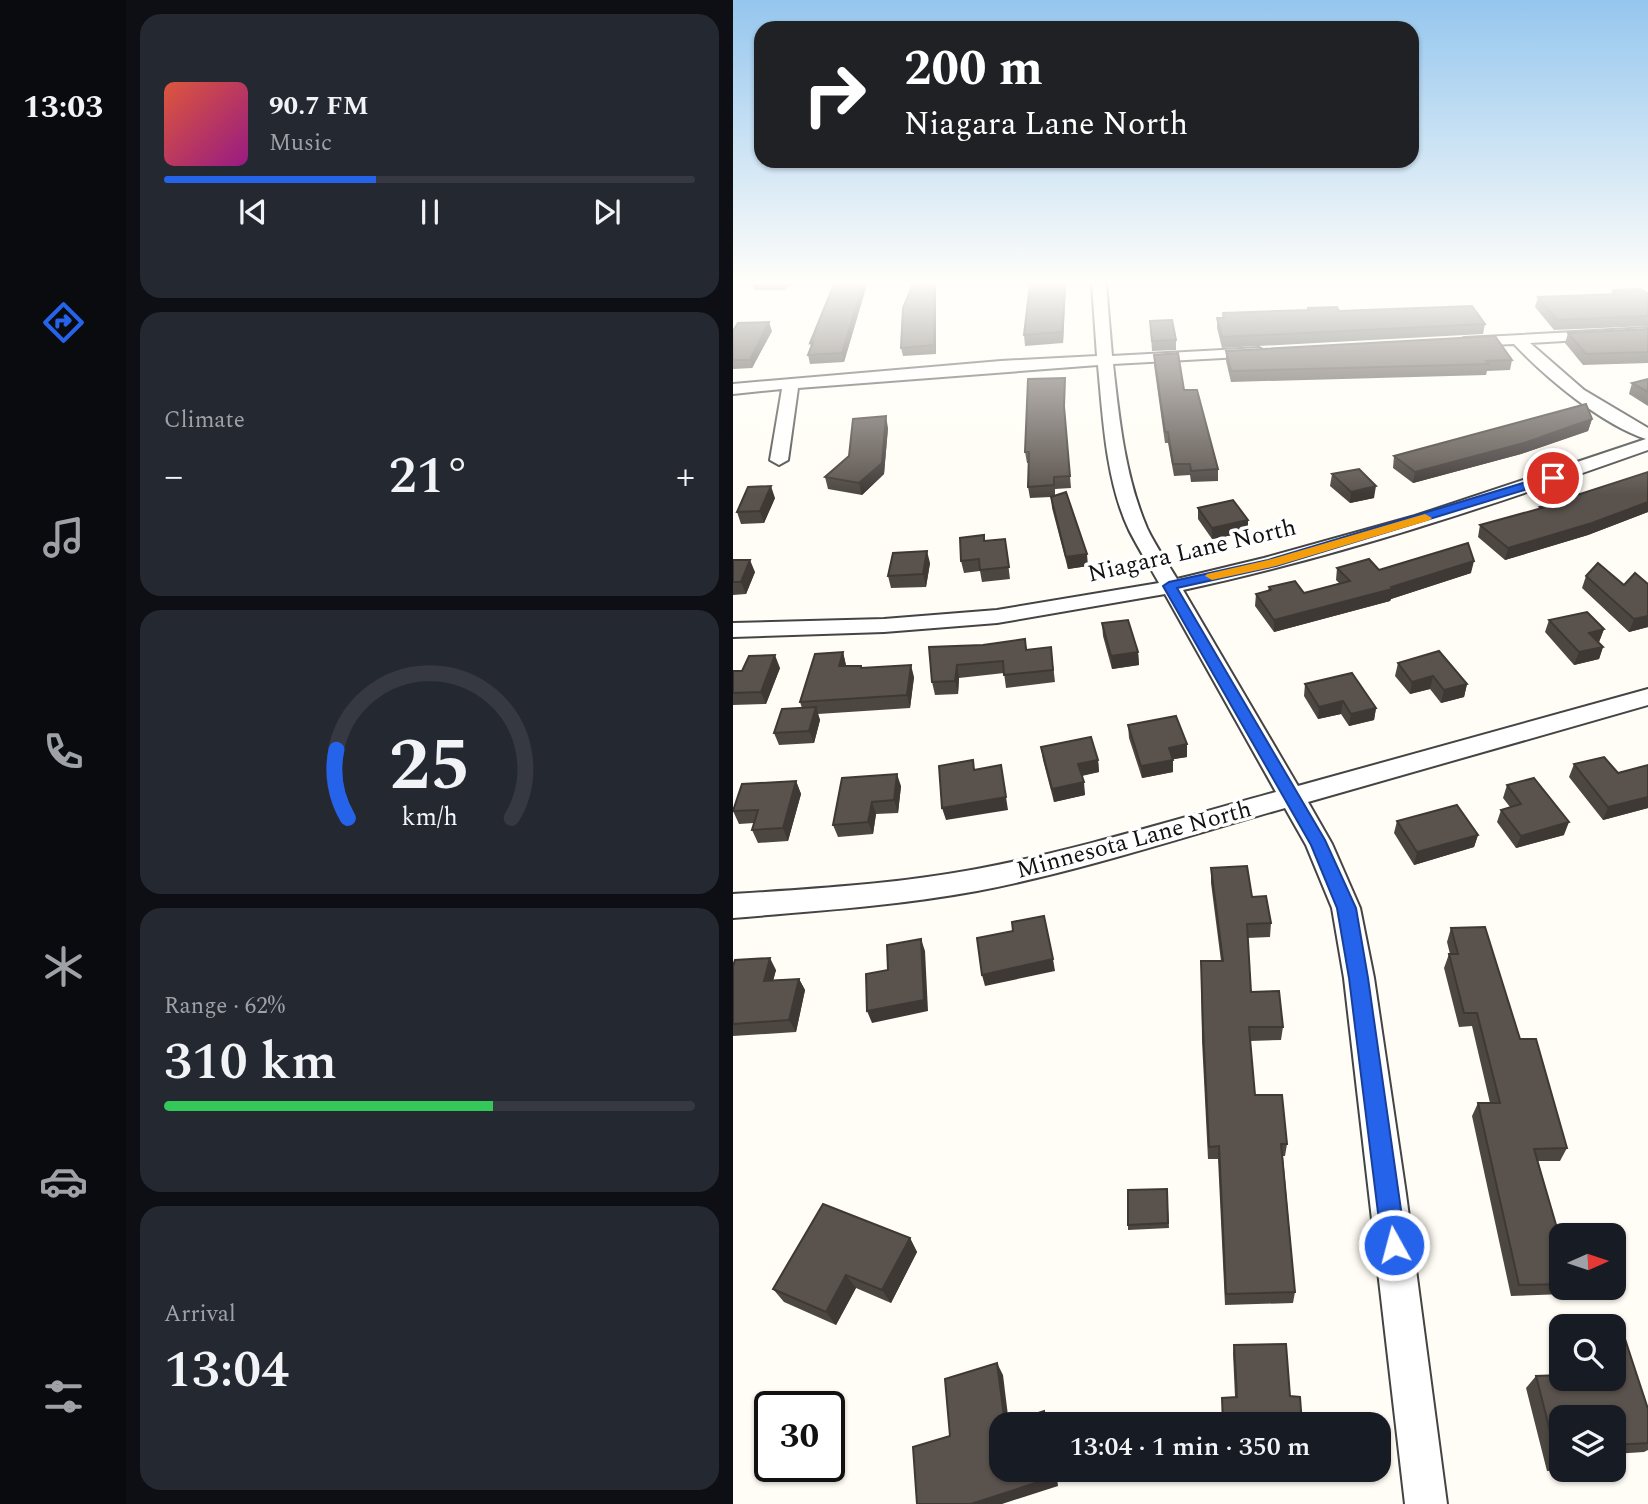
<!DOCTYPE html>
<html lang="en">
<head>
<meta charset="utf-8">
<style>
  :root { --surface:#171b24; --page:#242831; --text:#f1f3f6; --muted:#9ea1a6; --line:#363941; --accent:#2563eb }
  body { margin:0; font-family:Spectral,serif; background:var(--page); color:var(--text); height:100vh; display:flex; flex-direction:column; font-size:26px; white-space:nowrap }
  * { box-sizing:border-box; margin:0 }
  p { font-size:23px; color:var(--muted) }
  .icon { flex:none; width:38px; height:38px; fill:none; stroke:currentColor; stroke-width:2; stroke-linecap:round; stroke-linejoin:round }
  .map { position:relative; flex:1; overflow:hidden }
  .sheet { display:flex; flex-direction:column; gap:14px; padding:14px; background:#0d0f14; width:607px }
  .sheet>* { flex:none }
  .guide { position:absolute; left:21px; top:21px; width:665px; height:147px; border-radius:21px; box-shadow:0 2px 5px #0004; background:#202124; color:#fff; overflow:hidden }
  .needle { width:46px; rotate:87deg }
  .controls { position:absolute; left:816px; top:1223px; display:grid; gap:14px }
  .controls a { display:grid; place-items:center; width:77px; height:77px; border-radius:14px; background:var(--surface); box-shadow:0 2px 5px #0004; font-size:35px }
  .speed { position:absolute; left:21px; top:1391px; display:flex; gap:14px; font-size:35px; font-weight:700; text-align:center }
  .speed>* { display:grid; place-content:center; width:91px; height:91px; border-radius:50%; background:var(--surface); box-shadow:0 2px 5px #0004; line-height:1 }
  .speed .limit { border:4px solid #111; border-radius:10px; background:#fff; color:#111 }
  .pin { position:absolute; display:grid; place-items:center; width:60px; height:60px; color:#fff; margin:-30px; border:4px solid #fff; border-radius:50%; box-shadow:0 2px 7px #0007 }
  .me { position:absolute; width:77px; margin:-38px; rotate:353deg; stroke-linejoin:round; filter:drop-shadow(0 0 5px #0008) }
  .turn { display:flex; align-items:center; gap:24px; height:147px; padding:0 35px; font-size:32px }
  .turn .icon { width:91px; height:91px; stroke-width:2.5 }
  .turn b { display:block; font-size:49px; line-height:60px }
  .big { font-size:52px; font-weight:600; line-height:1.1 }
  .sheet .widget { flex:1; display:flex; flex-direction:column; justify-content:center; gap:10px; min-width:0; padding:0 24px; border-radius:21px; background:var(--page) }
  .sheet .dial { align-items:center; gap:0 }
  .dial svg { height:182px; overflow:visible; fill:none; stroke:var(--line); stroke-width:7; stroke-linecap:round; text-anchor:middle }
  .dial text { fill:var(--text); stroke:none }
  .song { display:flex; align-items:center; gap:21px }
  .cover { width:84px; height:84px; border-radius:10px; background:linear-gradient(135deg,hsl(10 70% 55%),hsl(310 70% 35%)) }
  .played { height:7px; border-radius:4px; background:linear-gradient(90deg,var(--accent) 40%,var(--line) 40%) }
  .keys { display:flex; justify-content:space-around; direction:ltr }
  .heat { display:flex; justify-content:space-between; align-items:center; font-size:38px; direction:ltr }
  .charge { height:10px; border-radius:5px; background:linear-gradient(90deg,#34c759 62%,var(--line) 0) }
  .trip { position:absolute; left:256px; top:1412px; width:402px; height:70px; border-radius:21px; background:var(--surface); box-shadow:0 2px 5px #0004; font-weight:600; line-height:70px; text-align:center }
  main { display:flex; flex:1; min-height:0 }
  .tab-bar { display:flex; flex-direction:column; width:126px; justify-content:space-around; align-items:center; background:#090b0e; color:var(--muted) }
  .tab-bar .icon { width:49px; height:49px }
  .tab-bar .on { color:var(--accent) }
  .tab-bar b { font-size:32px; color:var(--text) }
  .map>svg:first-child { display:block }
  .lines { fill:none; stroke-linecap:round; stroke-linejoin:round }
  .minor-casing { stroke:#444; stroke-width:4 }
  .minor { fill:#fff; fill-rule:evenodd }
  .wall { fill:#4d4742 }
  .shaded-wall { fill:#3f3936 }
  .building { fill:#5a524d; stroke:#3f3936; stroke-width:2 }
  .route { fill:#2563eb; stroke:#184099; stroke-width:2 }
  .slow { fill:#f59e0b }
  .labels { text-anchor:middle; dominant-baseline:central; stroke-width:7; stroke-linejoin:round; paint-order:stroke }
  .street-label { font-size:24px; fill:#111; stroke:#fff }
</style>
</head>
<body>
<main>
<nav class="tab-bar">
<b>13:03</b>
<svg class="icon on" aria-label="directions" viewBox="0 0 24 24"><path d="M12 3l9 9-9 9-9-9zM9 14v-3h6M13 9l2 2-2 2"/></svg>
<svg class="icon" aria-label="music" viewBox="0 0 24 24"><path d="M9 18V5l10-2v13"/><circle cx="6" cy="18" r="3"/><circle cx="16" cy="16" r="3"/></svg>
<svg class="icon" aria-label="phone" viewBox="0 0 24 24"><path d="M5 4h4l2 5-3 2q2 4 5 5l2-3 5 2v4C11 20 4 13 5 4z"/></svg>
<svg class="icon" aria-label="climate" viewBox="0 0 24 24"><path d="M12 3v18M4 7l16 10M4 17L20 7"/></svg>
<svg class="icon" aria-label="car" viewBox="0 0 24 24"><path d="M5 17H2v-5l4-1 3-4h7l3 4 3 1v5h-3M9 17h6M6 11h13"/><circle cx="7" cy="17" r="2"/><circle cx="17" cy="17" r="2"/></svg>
<svg class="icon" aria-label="filters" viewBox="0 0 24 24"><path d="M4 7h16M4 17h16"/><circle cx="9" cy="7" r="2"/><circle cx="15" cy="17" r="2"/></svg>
</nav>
<section class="sheet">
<div class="widget">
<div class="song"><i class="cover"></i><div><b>90.7 FM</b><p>Music</p></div></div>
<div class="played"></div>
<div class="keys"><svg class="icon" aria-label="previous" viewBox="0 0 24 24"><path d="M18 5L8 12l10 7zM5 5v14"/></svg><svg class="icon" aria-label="pause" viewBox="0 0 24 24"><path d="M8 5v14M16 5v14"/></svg><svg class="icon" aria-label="next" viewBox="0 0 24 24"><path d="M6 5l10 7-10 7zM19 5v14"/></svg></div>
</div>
<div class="widget"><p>Climate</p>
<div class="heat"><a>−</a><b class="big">21°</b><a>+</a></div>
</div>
<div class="widget dial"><svg viewBox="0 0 100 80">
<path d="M14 69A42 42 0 1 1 86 69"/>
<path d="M14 69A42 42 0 0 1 9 39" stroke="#2563eb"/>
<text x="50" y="56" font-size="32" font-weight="700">25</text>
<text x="50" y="72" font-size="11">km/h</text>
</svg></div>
<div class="widget"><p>Range · 62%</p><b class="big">310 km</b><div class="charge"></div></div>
<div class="widget"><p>Arrival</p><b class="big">13:04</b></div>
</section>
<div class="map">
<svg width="915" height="1504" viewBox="0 0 915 1504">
  <rect width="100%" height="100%" fill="#fffdf5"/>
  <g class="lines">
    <!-- minor casing -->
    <g class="minor-casing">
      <path id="minor" d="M359,284h14l6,72 147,-8 7,4 -7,4 -146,8c6,55 12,113 34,164 8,17 20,34 30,51l87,-21 151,-42 231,-77c-45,-15 -100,-61 -132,-95l-50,2 -7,-4 7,-4 184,-10v8l-118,7 54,47 64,38v22c-152,54 -307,106 -465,140l115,196 350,-97v16l-340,97 24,42 28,64 14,70 32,216 41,310h-42l-61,-526 -12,-70 -26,-63 -21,-37c-102,29 -204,63 -308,83 -81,15 -163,20 -244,27v-24c81,-5 164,-10 244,-25 101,-19 200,-50 299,-77l-111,-198 -168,29 -113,9 -151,5v-14l151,-4 113,-9 162,-27c-10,-18 -21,-35 -30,-53 -23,-49 -26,-111 -31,-165l-300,23 -10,72 -9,5 -9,-5 12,-71 -49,5v-10l268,-23 96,-5z"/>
    </g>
    <!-- minor -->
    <use href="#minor" class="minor"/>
  </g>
  <!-- wall -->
  <g class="wall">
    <path d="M19,284h38l-4,6h-32z"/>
    <path d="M180,284h23v70l-33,2 -2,-8z"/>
    <path d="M333,284l-3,59 -38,3 -1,-11z"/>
    <path d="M133,288l-22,74 -34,2 -2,-9 3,-8 -1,-4z"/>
    <path d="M880,290l35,4v32l-94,4 -19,-23 3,-10 73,-3z"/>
    <path d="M575,308l31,3 146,13 -2,10 -261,14 -5,-20v-10h5l1,-5 84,-3z"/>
    <path d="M417,321l26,19v10l-24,1z"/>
    <path d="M915,329v34l-65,2 -18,-22 3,-10z"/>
    <path d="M0,331h39l-20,37 -19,1z"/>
    <path d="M493,351l286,9 -2,10 -23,1 -1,4 -255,7 -5,-21z"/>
    <path d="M421,355l30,35 34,79v12l-27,1 -1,-7 -16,1 -6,-33h-3l-11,-78z"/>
    <path d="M332,378v39l6,71 -16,1v6l33,71 -20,3 -16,-61 -1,-11 -21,1 -2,-11 1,-24h-2l-2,-11z"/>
    <path d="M915,379v27l-19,-12 3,-11z"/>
    <path d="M859,419l-4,12 -67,23 -108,29 -20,-15 1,-12z"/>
    <path d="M155,428l-4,46 -22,21 -34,-6 -3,-12z"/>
    <path d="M915,472v40l-60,23 -83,25 -27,-23 2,-12 59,-16 1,-2z"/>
    <path d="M599,474l42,24 -24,5 -20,-17z"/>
    <path d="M42,498l-11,25 -23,1 -4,-12z"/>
    <path d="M465,508l50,24 -36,7 -14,-20z"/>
    <path d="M272,539l5,40 -28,3 -2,-11 -16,2 -3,-12 23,-20z"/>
    <path d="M0,560l22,12 -9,22 -13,1z"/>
    <path d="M197,563l-4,24 -35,1 -3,-12z"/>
    <path d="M604,568l42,2 92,3 -80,26 -1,2 -116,31 -19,-26 1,-12 12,-3 1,-4 35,6 35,-10 -3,-3z"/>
    <path d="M853,576l38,9 24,-1v43l-19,5 -47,-44z"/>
    <path d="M816,620l55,9 -5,13h-1l5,5 -4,12 -25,6 -29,-33z"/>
    <path d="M369,623l36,29 1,13 -27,4 -9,-33z"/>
    <path d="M292,639l2,11 24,-3 4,35 -49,6 -2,-15 -45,5 -1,16 -23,1 -3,-13 51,-37z"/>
    <path d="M110,652l3,14 16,2 52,9 -4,31 -92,6 2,6 -6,23 -35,2 -5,-12 28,-25 -2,-6z"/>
    <path d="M665,663l69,21 -3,13 -23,6 -11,-14 -20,5 -15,-18z"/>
    <path d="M47,668l-14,36 -33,1v-34z"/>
    <path d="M572,684l71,24 -2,12 -25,6 -8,-12 -23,5 -14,-23z"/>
    <path d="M395,725l59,32 -14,2v13l-31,6 -13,-40z"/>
    <path d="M308,747l57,13 1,12 -17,4 3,19 -31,7 -11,-42z"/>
    <path d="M841,764l44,9 30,-8v43l-45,12 -34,-43z"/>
    <path d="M109,778l59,8 -3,27 -22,1 -3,20 -35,3 -5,-12z"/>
    <path d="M63,781l5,13 -13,47 -30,2 -6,-13 2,-7 -15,1 -6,-13z"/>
    <path d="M774,785l57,50 -48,13 -19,-26 4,-12 9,-3 -7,-9z"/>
    <path d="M664,821l81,14 -4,12 -60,18 -20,-32z"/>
    <path d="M478,868l41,29 19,26 -1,14 -23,1 4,54 32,35 -2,13 -31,1 5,54 32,49 -2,12h-2l12,136 -2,11 -68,2 -7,-146h-10l-6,-118 -1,-80h20l-10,-78z"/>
    <path d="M718,928l69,111 47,109 -7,13h-22l23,81v46h8l-5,6 -53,2 -39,-180 6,-13h12l-18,-77 -13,1 -15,-59 5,-14h1l-3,-12z"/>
    <path d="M0,966l43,4 -3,10 26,-1 6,11 -9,42 -63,4z"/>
    <path d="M434,1189l2,39 -41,2v-5z"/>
    <path d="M177,1238l7,14 -26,51 -35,-15 -20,37 -52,-23 -11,-13z"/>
    <path d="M828,1343v36l87,30v41l-4,2 -31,2v-36h-52v52h3l-17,1 -21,-83 10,-12 24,-1 -6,-24z"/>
    <path d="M501,1345l56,51 12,28h-80v-26l13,-1 -2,-44z"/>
  </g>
  <!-- shaded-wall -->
  <g class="shaded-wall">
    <path d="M130,284h4l-23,78 -2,-9z"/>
    <path d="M202,284h1v70l-2,-9z"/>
    <path d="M332,284h1l-3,59 -1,-11z"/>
    <path d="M36,322l3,9 -20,37 -2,-8z"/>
    <path d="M332,378v39l6,71 -7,-82z"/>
    <path d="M153,416l2,12 -4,46 -22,21 -3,-12z"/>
    <path d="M859,419l-4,12 -67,23 -108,29 2,-11z"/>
    <path d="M38,486l4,12 -11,25 -4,-12z"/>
    <path d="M643,486l-2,12 -24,5 1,-11z"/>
    <path d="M915,502v10l-60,23 -83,25 3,-12z"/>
    <path d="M515,520v12l-36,7v-11z"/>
    <path d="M194,551l3,12 -4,24 -3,-13z"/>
    <path d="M354,554l1,12 -20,3 -2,-12z"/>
    <path d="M17,560l5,12 -9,22 -5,-12z"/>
    <path d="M741,561l-3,12 -80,26 -1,2 -116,31v-12l117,-33z"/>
    <path d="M915,616v11l-19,5 5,-13z"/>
    <path d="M871,629l-5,13 -14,3 4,-12z"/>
    <path d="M870,647l-4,12 -25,6 5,-13z"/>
    <path d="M110,652l3,13 -3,14 -4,-13z"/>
    <path d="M405,652l1,13 -27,4 -1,-13z"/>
    <path d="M42,655l5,13 -14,36 -5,-12z"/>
    <path d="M178,665l3,12 -4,31 -3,-13z"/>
    <path d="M224,665l2,13 -1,16 -3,-13z"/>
    <path d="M700,676l-3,13 -20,5 2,-12z"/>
    <path d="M734,684l-3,13 -23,6 3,-13z"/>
    <path d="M610,701l-2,13 -23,5 1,-12z"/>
    <path d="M83,707l4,13 -6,23 -5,-12z"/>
    <path d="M643,708l-2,12 -25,6 2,-12z"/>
    <path d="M454,744v13l-18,3v-12z"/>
    <path d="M365,760l1,12 -20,4 -1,-12z"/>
    <path d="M440,760v12l-31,6 -1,-12z"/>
    <path d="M164,774l4,12 -3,27 -4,-13z"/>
    <path d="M270,778l5,32 -62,10 -4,-12z"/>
    <path d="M63,781l5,13 -13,47 -5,-13z"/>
    <path d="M351,782l1,13 -31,7 -2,-13z"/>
    <path d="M915,797v11l-45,12 5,-13z"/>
    <path d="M139,802l4,12 -3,20 -5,-12z"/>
    <path d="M836,822l-5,13 -48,13 5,-12z"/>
    <path d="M745,835l-4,12 -60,18 3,-13z"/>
    <path d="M188,939l4,12 3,60 -56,12 -5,-12z"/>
    <path d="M37,958l6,12 -6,23 -6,-12z"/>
    <path d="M320,959l2,12 -70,15 -3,-11z"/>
    <path d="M66,979l6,11 -9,42 -7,-12z"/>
    <path d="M177,1238l7,14 -26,51 -9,-13z"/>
    <path d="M113,1275l10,13 -20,37 -10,-13z"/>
    <path d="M264,1363l6,12 6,49h-4z"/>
    <path d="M311,1411l5,10v3h-3z"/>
    <path d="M320,1470h3l2,16 -56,18h-31z"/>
  </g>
  <!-- building -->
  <g class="building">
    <path d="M101,284h29l-21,69 -34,2 5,-13 -3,1z"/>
    <path d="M180,284h22l-1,61 -33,3 2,-40z"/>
    <path d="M297,284h35l-3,48 -38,3z"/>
    <path d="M908,289l7,5v22l-91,4 -19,-23 79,-3 -4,-4z"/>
    <path d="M739,306l13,18 -263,13 -5,-19h7l-1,-5 86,-3 -1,-2 29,-1 2,4z"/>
    <path d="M439,320l4,20 -24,1 -2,-20z"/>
    <path d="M36,322l-19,38h-17v-29l5,-8z"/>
    <path d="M915,329v23l-62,2 -18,-21z"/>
    <path d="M762,336l17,24 -26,1 3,3 -258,7 -5,-20z"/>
    <path d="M445,353l6,37h13l21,79 -27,2 -1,-7h-17l-5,-32h-3l-11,-77z"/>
    <path d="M332,378l-1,28 6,70 -16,1v8l-26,2 1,-35h-4l3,-73z"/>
    <path d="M915,379v13l-16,-9z"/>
    <path d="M853,404l6,15 -68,24 -109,29 -21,-16z"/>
    <path d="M153,416l-4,47 -23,20 -34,-6 24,-21 4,-37z"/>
    <path d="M626,469l17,17 -25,6 -19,-18z"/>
    <path d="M915,472v30l-56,21 -84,25 -28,-23 62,-17 -2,-1z"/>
    <path d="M38,486l-11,25 -23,1 11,-25z"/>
    <path d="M333,492l21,62 -21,3 -15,-60z"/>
    <path d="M500,500l15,20 -36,8 -14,-20z"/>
    <path d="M251,535v6l21,-2 4,28 -29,3 -1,-11 -18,2 -1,-23z"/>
    <path d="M735,543l6,18 -83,26 1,2 -118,31 -18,-26 15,-4 -2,-3 26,-6 9,12 46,-12 -13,-13 32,-9 10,11z"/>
    <path d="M194,551l-4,23 -35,2 5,-23z"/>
    <path d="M0,560h17l-9,22h-8z"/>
    <path d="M865,563l26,22 11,-12 13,11v32l-14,3 -48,-43z"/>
    <path d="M854,612l17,17 -15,4 14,14 -24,5 -30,-32z"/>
    <path d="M395,620l10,32 -27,4 -9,-33z"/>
    <path d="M292,639l1,11 25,-3 2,23 -49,5 -1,-14 -46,4 -2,16 -23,1 -3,-35 54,-2z"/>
    <path d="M706,651l28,33 -23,6 -11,-14 -21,6 -14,-19z"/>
    <path d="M110,652l-4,14h22v2l50,-3 -4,30 -107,7 15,-48z"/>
    <path d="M42,655l-14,37 -28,1v-22h9l7,-15z"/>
    <path d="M619,673l24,35 -25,6 -8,-13 -24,6 -14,-23z"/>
    <path d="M83,707l-7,24 -35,2 8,-24z"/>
    <path d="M443,716l11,28 -18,4 4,12 -32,6 -13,-41z"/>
    <path d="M358,737l7,23 -20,4 6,18 -32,7 -11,-42z"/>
    <path d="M871,757l14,16 30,-8v32l-40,10 -34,-43z"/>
    <path d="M240,760l1,10 27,-5 5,32 -64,11 -3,-42z"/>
    <path d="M164,774l-3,26 -22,2 -4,20 -35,3 9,-47z"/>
    <path d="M801,778l35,44 -48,14 -20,-26 20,-6 -14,-19z"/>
    <path d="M63,781l-13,47 -31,2 6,-20 -25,1 9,-27z"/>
    <path d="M724,805l21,30 -61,17 -20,-31z"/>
    <path d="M514,866l5,31 14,-1 5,27 -24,1 4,68 28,-1 4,36h-34l6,68h27l5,49h-6l14,148 -69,2 -7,-148 -10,1 -6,-119 -2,-67h22l-12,-93z"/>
    <path d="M311,916l9,43 -71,16 -5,-37 36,-7 -1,-9z"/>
    <path d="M752,927l35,112h16l31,109 -33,1 27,93v42l-42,1 -41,-182h22l-23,-90h-13l-15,-59h9l-7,-26z"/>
    <path d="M188,939l3,61 -57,11 -1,-37 22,-4 -1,-25z"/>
    <path d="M37,958l-6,23 35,-2 -10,41 -56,4v-58l2,-6z"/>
    <path d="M434,1189l1,34 -40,2v-35z"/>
    <path d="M90,1204l87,34 -28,52 -36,-15 -20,37 -53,-23z"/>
    <path d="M880,1336h11l24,73v34l-35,2v-27h-52v44h-3l-22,-86 25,-1v4h52z"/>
    <path d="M553,1344l4,52 10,1 2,27h-79l-1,-26 15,-1 -3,-52z"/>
    <path d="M264,1363l8,61 39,-13 2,13h-45v46h52l1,7 -83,27h-54l-4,-57 37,-11 -5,-57z"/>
  </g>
  <!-- sky -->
  <linearGradient id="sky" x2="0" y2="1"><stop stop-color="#95c6ee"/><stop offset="0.57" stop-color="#fffefa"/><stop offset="1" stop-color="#fffefa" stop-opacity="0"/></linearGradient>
  <rect width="915" height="495" fill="url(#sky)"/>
  <!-- route -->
  <path class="route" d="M820,474l4,1v5l-281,86 -99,22 148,252 31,68 12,70 38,267 -4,9 -8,3 -8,-3 -4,-9 -33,-267 -12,-70 -26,-63 -148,-259 6,-4 99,-22z"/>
  <!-- slow -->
  <path class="slow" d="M692,514l7,4 -2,2 -154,46 -64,14 -7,-4 2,-2 61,-14z"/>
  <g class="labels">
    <!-- street labels -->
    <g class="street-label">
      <text transform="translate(459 551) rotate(-13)">Niagara Lane North</text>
      <text transform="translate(401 840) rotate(-15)">Minnesota Lane North</text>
    </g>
  </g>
</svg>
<div class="controls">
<a><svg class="needle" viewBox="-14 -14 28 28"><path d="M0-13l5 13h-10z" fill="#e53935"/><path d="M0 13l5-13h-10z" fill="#9ea1a6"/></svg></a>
<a><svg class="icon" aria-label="search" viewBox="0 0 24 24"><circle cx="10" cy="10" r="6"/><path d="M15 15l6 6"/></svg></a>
<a><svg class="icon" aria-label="layers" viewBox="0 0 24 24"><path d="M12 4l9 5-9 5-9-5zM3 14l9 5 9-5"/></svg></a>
</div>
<div class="speed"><div class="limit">30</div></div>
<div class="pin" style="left:820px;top:478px;background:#d93025"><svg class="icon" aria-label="arrive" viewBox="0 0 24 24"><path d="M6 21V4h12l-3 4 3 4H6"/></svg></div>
<svg class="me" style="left:661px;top:1245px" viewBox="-20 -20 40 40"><circle r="17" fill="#2563eb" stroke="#fff" stroke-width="3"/><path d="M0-11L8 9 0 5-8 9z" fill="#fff"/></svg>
<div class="trip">13:04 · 1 min · 350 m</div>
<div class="guide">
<div class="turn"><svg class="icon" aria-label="right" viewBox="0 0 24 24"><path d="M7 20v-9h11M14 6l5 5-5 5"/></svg><div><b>200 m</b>Niagara Lane North</div></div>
</div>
</div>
</main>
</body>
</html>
